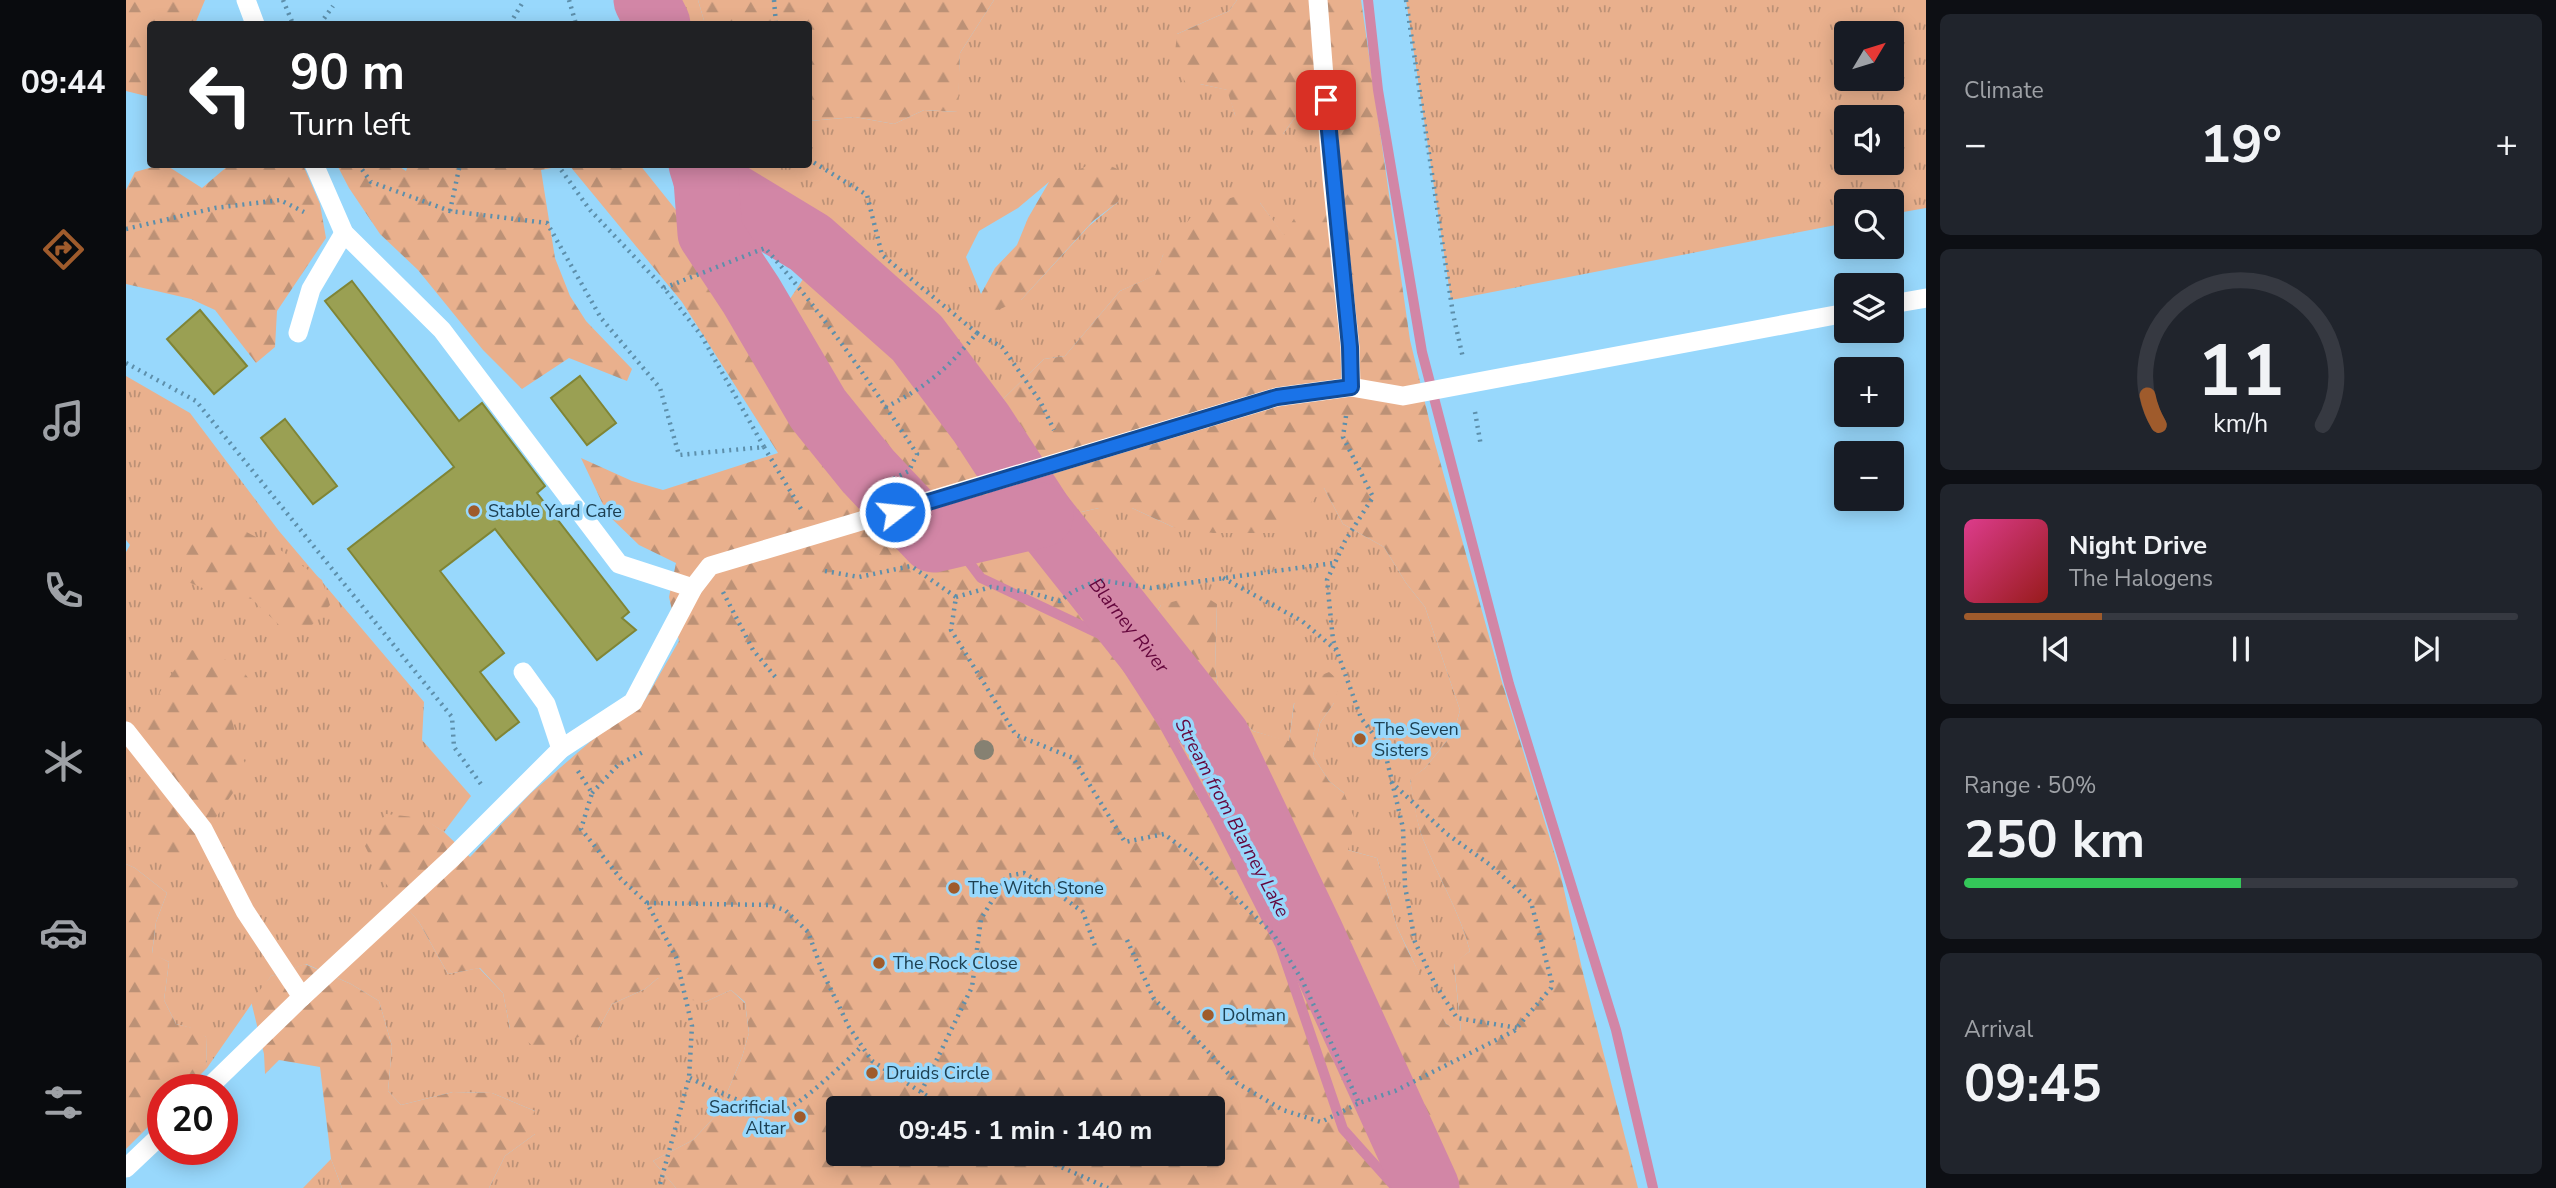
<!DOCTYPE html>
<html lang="en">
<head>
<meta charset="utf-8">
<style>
  :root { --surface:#171b24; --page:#20242c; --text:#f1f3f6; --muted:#9ea1a6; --line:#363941; --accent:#9f5b2c }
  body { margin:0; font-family:"Nunito Sans",sans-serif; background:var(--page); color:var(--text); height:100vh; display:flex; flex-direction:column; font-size:26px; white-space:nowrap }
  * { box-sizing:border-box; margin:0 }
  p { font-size:23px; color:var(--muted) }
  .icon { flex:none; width:38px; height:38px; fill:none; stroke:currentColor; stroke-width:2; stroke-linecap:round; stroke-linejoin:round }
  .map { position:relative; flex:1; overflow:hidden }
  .sheet { display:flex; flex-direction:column; gap:14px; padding:14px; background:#0d0f14; width:630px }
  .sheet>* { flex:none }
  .hud { position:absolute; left:21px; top:21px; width:665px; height:147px; border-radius:7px; box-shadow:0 4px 18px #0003; background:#202124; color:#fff; overflow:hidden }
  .needle { width:46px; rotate:52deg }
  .buttons { position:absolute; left:1708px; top:21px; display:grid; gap:14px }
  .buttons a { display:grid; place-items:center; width:70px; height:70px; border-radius:7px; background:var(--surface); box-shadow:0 4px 18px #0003; font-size:35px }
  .speed { position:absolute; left:21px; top:1074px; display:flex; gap:14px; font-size:35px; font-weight:700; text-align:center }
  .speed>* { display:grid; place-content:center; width:91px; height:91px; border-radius:50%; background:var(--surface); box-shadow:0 4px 18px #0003; line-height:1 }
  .speed .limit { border:10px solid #d22; background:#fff; color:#111 }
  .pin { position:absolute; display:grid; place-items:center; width:60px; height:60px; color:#fff; margin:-30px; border-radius:14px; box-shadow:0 4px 10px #0006 }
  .me { position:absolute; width:77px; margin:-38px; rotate:74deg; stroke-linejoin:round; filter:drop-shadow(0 0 5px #0008) }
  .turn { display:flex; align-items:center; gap:24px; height:147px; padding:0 28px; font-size:32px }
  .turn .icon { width:91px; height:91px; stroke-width:2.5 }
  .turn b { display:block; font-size:49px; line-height:60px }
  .big { font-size:52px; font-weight:700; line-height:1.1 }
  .sheet .card { flex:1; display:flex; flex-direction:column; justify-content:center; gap:10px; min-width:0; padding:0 24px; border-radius:10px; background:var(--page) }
  .sheet .dial { align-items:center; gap:0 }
  .dial svg { height:182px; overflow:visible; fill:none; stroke:var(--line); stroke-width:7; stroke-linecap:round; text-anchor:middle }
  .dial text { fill:var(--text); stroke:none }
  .song { display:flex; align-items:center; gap:21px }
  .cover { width:84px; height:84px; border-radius:10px; background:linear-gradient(135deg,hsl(330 70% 55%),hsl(0 70% 35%)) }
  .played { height:7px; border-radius:4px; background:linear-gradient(90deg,var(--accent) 25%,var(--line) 25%) }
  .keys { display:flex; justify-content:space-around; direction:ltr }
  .heat { display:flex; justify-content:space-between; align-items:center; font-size:38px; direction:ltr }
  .charge { height:10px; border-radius:5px; background:linear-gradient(90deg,#34c759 50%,var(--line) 0) }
  .trip { position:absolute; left:700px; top:1096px; width:399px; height:70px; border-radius:7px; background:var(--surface); box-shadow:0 4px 18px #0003; font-weight:700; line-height:70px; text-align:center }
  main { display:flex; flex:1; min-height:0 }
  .dock { display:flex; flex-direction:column; width:126px; justify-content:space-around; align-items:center; background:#090b0e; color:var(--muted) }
  .dock .icon { width:49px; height:49px }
  .dock .active { color:var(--accent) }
  .dock b { font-size:32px; color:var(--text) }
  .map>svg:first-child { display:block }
  .grass { fill:url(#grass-tufts); fill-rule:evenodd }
  .forest { fill:url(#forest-firs); fill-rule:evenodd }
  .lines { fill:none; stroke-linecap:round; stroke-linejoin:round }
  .stream { stroke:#d286a6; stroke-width:10 }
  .river { stroke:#d286a6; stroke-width:65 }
  .building { fill:#9aa053; stroke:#7f8536; stroke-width:2 }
  .path { stroke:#5d8fab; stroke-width:4.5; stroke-dasharray:2 5; stroke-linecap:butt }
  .service { stroke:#fff; stroke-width:19 }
  .tree { fill:#868172 }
  .route-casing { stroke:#114b97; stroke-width:18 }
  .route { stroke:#1a73e8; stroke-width:12 }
  .poi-dot { fill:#9f5b2c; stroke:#98d8fc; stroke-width:2.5 }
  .labels { text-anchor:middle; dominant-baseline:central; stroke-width:7; stroke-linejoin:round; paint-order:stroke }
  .poi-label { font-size:18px; fill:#1d4052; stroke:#98d8fc; text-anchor:start }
  .water-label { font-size:19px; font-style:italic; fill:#64063c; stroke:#98d8fc }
</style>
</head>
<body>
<main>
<nav class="dock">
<b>09:44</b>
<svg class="icon active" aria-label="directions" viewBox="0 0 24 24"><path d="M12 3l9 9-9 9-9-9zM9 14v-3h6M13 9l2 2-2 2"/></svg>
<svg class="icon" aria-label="music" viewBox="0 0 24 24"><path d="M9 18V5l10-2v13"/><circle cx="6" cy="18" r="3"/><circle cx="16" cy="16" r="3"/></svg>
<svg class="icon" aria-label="phone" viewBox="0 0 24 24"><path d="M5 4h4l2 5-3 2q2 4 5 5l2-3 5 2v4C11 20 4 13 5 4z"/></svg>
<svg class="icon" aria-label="climate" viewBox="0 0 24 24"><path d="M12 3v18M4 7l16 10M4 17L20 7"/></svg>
<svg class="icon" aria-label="car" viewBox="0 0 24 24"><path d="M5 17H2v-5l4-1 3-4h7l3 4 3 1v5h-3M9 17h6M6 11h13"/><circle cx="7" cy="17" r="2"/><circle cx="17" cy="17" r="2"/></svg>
<svg class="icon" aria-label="filters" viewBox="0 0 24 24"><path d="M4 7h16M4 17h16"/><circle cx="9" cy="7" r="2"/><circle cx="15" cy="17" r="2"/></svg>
</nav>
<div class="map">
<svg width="1800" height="1188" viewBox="0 0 1800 1188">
  <defs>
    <pattern id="grass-tufts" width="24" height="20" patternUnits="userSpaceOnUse" patternTransform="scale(1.75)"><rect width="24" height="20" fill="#e9b08d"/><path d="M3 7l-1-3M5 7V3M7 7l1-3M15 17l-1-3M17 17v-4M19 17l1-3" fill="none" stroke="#bc9176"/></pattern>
    <pattern id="forest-firs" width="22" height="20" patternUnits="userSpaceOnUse" patternTransform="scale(1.75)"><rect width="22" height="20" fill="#e9b08d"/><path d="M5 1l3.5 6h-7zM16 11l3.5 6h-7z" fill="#bc9176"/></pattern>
  </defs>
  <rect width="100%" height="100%" fill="#98d8fc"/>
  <!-- grass -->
  <g class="grass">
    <path d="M544,0h28l7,24h-27z"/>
    <path d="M868,0h243l-8,11 -52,23 23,50 28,6 7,25 48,19 18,-25 25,-9 8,94 -50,42 -24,-33 -97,52 -7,20 -36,16 -55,65 -21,3 -52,51 -68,-77 -93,-90 -41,-29 -49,-27 -21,-14 -4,-8 92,-1 1,-43 46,-4 39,7 30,-14 33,2 3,-59zM923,182l69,20 -29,24 -68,74 -40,-6 -15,-37 13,-26 39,-23z"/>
    <path d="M1280,0h520v208l-34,6v-13h-46v22l-395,77zM1766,33v46h-46v-46zM1720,117h46v46h-46z"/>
    <path d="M0,376l64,37 89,118 145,171 -2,38 49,56 -27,36 -21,-13 -39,61 35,42 29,52 31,-6 24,25 7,36 88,1 14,-26 33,-15 13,-11 47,24 26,-12 14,13 4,30 -7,24 -23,55 -26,28 -40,21 23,27h-187l16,-32 30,-22v-23l-43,-18 -39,-1 -52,13 -13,-14 4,-45 -13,-45 -28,-17 -45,-20 -35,12 -64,92 -1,-31 -15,-9 -15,-4 -12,-24 5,-38 -17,-8 4,-32 11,-29 -32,-25 -9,-4v-312l4,-7 -4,-5z"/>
    <path d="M1198,488l19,36 41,23 22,36 19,24 35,103 -6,22 -29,36 -15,12c4,19 6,40 13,59 15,38 37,73 47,112l-16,13 7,68 -15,-8 -17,-30 -32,-67 -20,-69 -29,-8 -4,-57 -15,-12 -16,-25 7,-33 14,-20h-40l-5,39 -36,-11 -32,-30 -6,-32 2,-65 -56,1 -10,17 -14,13 -39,-55 -39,-63 40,-9h33l41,19z"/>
    <path d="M205,1159l11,29h-39z"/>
  </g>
  <!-- forest -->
  <g class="forest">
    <path d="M0,0h79l-10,24h-45v73l-24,-6z"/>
    <path d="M572,0h296l-34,53 -2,59 -34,-2 -30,14 -39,-7 -46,4 -1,-97h-103z"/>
    <path d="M1111,0h124l49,340 24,100 67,239 58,189 24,105 55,215h-205l-185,-399 -30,-59 -81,-95 14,-13 10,-17 40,-11 16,10 -2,65 6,32 32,30 36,10 6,-43 8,-15 26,-11 12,10 -7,21 -14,20 -7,33 16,25 15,12 11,27 -7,30 29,8 20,69 12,26 37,71 15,7 -7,-68 16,-12c-10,-39 -32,-74 -47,-112 -7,-19 -10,-40 -13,-60l15,-11 29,-36 6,-22 -35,-103 -19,-24 -22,-36 -41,-23 -19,-36 -41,45h-70l-40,-6 -41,-19h-33l-40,9 -40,-55 -27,-52 52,-51 21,-3 55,-65 35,-16 8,-20 34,-46 52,-17 11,11 24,32 11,-18 39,-23 -8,-94 -25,9 -18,25 -23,3 -25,-22 -8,-25 -27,-6 -13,1 -13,-23 3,-28 52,-23z"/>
    <path d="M973,161l23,10 3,13 -7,18 -25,19 -72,79 -30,13 -10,-19 14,-26 22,-23 11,-27 21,-36z"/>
    <path d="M34,165h6l36,23 27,-23h74l17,39 6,34 -49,73 -2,36 -19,16 -41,-53 -24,-11 -65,-15v-94l9,-18z"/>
    <path d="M282,165h160l-27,5 14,88 15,38 16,25 46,48 -5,12 -58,-23 -47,31 -39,-39 -65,-80 -38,-36 -31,-46 -12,-23h60l9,6z"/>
    <path d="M443,165h71l60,75 158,241 14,-24 -42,-57 -37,-58 -9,-34 25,-38 62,50 99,107 86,134 62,72 77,103 117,227 56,126 14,19 33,80h-739l-23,-27 40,-21 26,-28 23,-55 7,-24 -4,-31 -14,-12 -26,12 -33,-5 -14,-19 -13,11 -33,15 -14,26 -58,21 -30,-22 -7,-36 -23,-25 -32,6 -29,-52 -39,-45 -15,-31 21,-32 37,4 21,14 26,25 61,-64 60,-52 54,-41 34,-59 -10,-44 7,-34 -37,-18 -31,-30 -27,-57 51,23 31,9 115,-37 -96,-151zM790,1102l-10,6h307v45h-375v-45h64z"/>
    <path d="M92,521l23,8 38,20 43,31 8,25 -27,30 -23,-9 -28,-27 -35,-5 -36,-15c3,-35 6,-40 37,-58z"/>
    <path d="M64,650l23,2 29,18 11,14 -6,19 -15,17 8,34 9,16 -62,89 -17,5 -17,-15 -11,-30 12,-72 -11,-7c4,-34 26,-64 47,-90z"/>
    <path d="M0,864l9,4 32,25 -11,29 -4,31 17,9 -5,38 12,24 21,5 9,8 1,31 -22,22h-22v22l-37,37z"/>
    <path d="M179,964l46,20 28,17 13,45 -4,45 13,14 52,-13 39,1 43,18v23l-30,22 -16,32h-147l-11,-29 -11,-92 -41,-7 -14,14 -1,-20 -13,-53 20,-25z"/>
  </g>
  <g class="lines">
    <!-- stream -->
    <g class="stream">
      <path d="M1242,0l10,90 44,262 87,332 107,346 37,158"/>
      <path d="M824,537l31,41 127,60 56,87 53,96 63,124 63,184 53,59"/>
    </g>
    <!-- river -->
    <g class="river">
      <path d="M520,0l12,24"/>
      <path id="s1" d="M575,164l5,16 104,63 107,95 64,85 60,92 177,223 93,195 116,255"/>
      <path d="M580,180l4,53 41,62 67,114 50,62 65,69 108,-25"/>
    </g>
  </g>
  <!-- building -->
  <g class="building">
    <path d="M226,281l107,140 23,-18 63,83 -8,7 92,119 -7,6 14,12 -39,30 -102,-131 -55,42 64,82 -24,19 39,50 -23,18 -148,-191 106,-82 -129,-166z"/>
    <path d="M74,310l47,56 -33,28 -47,-55z"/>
    <path d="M454,376l36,47 -29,22 -36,-47z"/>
    <path d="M159,419l52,67 -24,18 -52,-66z"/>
  </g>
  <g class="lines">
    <!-- path -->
    <g class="path">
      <path d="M157,0l10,24"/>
      <path d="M443,0l7,24"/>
      <path d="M648,0l2,24"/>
      <path d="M1280,0l47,314 10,44"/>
      <path d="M194,24l13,-18"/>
      <path d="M384,24l14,-24"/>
      <path d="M682,159l59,36 15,60 95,78c-30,36 -49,53 -91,74"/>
      <path d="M232,164l13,18 79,29 97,12 54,95 59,70 19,67 85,-8 -63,-112 -37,-47 -74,-78 -33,-46"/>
      <path d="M324,211l10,-47"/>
      <path d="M0,229l89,-21 65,-8 24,12"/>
      <path d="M538,288l101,-40c57,64 105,134 152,206l-8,17 -20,10"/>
      <path d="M851,333l25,14 38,54 14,29"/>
      <path d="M0,363l70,38 256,316 2,30 29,40"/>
      <path d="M1349,412l6,34"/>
      <path d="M1220,416l-3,21 30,60 -28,44 -18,39 6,60 28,78 23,30 19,80 2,58 10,56 20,42 22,34 61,10"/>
      <path d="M638,447l37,62"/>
      <path d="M699,571l34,6 52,-11 45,31 -5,33 65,105 57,23 52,84 39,-8 32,24 78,77 28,45 57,123 36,-12 119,-60 37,-43 1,-5 -21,-81 -42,-38 -42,-30 -57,-53"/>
      <path d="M1097,578l79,43 34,29"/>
      <path d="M597,592l30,58 24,29"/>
      <path d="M830,597l35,-10 37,5 32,9 12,-9 26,-12 53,8 183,-25"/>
      <path d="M452,771l14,22 -11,36 40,50 26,24 29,54 16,69 -3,52 -30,110"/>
      <path d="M466,793l26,-28 25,-13"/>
      <path d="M521,903l122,2 16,5 23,22 15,41 26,54 23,34 74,47"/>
      <path d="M1001,940l27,59 48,46 35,38 46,27 38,12 38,-19"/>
      <path d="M564,1078c21,10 69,35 92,33 14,-2 67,-52 80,-65"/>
      <path d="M795,1092l51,-105 9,-68 26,-43 17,-3 26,15 33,24 12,34"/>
      <path d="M904,1153l78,35"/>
    </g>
    <!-- service -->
    <g class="service">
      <path d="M120,0l9,24"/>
      <path d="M1192,0l14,179 18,168 1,40"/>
      <path d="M188,164l30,69 98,97 177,234 74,24"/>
      <path d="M1766,304l34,-6"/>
      <path d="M172,333l13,-44 33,-56"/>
      <path d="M397,672l23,32 15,45"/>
      <path d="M0,731l77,98 42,82 57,86 150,-139 109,-109 72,-47 60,-114 17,-22 567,-169 74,-10 52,9 443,-83"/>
      <path d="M80,1090l96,-93"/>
      <path d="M0,1168l37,-35"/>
    </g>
  </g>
  <!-- trees -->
  <circle class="tree" cx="858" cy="750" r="10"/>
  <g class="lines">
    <!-- route casing -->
    <g class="route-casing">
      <path id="route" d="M769,512l382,-115 74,-10 -1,-40 -24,-247"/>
    </g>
    <!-- route -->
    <use href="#route" class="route"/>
  </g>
  <!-- markers -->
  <g class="poi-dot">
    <circle cx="348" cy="511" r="7"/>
    <circle cx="1234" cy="739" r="7"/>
    <circle cx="828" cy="888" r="7"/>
    <circle cx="753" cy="963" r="7"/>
    <circle cx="1082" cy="1015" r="7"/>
    <circle cx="746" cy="1073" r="7"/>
    <circle cx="674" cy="1117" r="7"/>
  </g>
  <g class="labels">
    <!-- poi labels -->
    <g class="poi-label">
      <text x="362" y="511">Stable Yard Cafe</text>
      <text x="1248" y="729">The Seven<tspan x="1248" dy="21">Sisters</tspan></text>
      <text x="842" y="888">The Witch Stone</text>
      <text x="767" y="963">The Rock Close</text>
      <text x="1096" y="1015">Dolman</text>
      <text x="760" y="1073">Druids Circle</text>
      <text x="660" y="1107" text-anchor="end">Sacrificial<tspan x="660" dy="21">Altar</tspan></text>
    </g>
    <!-- water labels -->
    <g class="water-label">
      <text stroke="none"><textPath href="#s1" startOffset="639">Blarney River</textPath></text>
      <text transform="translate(1106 818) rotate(62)">Stream from Blarney Lake</text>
    </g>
  </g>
</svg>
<div class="buttons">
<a><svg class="needle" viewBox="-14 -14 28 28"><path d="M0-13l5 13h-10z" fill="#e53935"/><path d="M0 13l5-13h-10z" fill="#9ea1a6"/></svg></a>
<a><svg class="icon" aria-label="sound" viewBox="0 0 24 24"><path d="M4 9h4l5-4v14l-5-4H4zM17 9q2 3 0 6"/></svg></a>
<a><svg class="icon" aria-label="search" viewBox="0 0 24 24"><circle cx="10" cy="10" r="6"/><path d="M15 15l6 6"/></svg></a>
<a><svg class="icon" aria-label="layers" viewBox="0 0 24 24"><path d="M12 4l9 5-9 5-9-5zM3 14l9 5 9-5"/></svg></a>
<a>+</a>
<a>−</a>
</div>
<div class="speed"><div class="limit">20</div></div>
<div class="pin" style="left:1200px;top:100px;background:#d93025"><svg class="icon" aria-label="arrive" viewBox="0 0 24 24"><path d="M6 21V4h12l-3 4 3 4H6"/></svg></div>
<svg class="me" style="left:769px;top:512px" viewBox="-20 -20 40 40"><circle r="17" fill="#1a73e8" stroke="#fff" stroke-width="3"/><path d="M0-11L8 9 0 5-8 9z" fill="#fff"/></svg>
<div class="trip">09:45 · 1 min · 140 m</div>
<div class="hud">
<div class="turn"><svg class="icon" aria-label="left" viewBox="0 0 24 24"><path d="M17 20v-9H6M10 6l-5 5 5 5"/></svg><div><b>90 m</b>Turn left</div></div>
</div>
</div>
<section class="sheet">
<div class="card"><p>Climate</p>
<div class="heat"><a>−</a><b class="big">19°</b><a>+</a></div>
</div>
<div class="card dial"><svg viewBox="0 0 100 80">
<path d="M14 69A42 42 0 1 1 86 69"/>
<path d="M14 69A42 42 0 0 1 9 56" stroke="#9f5b2c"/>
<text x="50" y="56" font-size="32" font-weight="700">11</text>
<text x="50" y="72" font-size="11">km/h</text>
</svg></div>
<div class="card">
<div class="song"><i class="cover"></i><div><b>Night Drive</b><p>The Halogens</p></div></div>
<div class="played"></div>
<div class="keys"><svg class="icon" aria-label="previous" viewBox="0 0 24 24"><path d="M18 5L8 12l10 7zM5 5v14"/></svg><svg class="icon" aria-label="pause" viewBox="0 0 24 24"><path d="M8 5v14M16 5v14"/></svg><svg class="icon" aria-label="next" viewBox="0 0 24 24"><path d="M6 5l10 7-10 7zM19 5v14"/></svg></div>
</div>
<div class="card"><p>Range · 50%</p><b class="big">250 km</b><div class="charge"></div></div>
<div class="card"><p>Arrival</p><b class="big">09:45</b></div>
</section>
</main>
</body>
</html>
